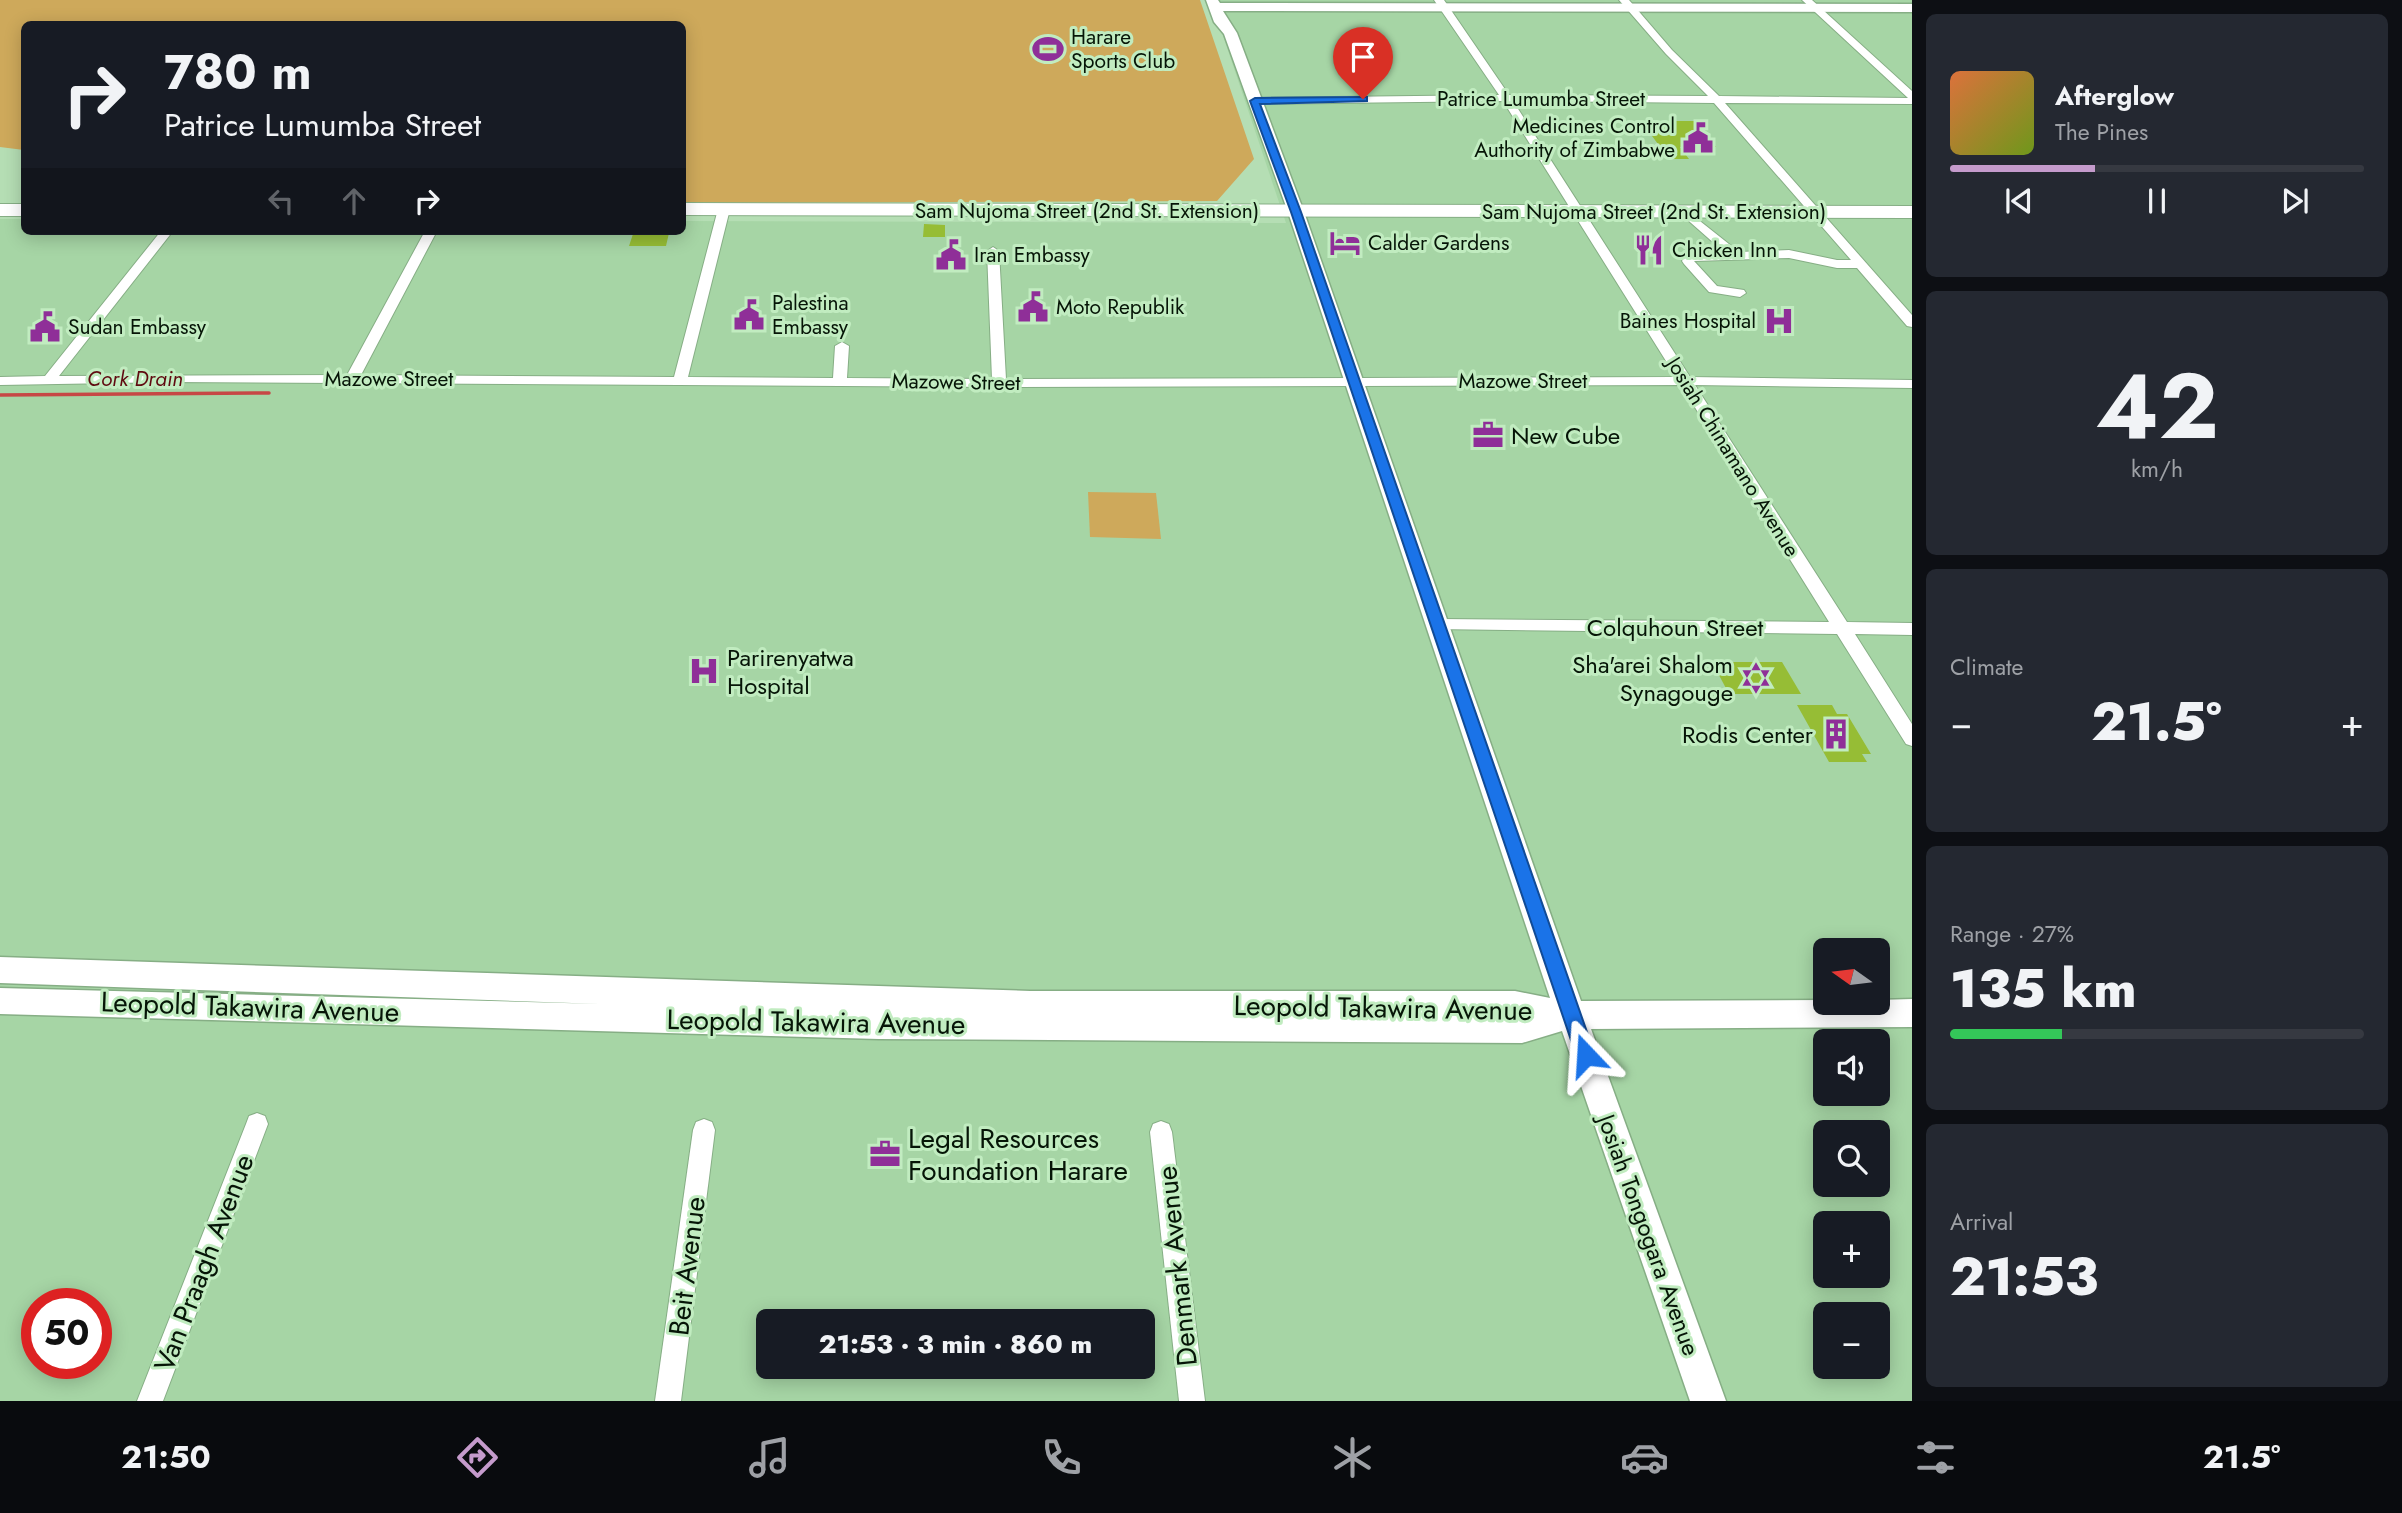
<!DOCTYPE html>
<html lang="en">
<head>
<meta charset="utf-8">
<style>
  :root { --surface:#171b24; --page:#242831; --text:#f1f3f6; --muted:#9ea1a6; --line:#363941; --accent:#c59bcc }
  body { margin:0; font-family:Jost,sans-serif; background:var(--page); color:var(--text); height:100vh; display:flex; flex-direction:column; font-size:26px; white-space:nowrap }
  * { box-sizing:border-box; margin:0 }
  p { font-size:23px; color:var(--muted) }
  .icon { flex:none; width:38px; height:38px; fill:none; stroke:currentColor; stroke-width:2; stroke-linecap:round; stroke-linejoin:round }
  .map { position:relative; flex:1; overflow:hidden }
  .details { display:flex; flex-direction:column; gap:14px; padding:14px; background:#0d0f14; width:490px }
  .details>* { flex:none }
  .banner { position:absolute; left:21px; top:21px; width:665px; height:214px; border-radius:10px; box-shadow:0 4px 18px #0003; background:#171b24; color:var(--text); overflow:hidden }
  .needle { width:46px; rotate:284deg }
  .buttons { position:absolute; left:1813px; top:938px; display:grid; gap:14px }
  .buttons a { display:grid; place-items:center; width:77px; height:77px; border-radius:10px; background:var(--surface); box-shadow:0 4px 18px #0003; font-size:35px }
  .speed { position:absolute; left:21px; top:1288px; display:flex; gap:14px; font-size:35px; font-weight:700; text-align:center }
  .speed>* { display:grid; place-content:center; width:91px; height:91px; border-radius:50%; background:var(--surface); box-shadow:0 4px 18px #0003; line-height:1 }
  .speed .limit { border:10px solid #d22; background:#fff; color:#111 }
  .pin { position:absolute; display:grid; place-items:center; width:60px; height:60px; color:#fff; margin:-72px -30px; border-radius:50% 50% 50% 0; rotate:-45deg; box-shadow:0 0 7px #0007 }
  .pin .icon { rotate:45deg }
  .me { position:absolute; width:77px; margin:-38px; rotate:340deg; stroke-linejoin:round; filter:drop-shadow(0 0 5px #0008) }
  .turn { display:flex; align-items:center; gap:24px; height:147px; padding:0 28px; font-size:32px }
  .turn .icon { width:91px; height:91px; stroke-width:2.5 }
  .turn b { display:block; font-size:49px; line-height:60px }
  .lanes { display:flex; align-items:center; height:66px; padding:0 28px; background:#0003; justify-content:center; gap:35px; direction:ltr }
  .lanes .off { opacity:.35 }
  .big { font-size:52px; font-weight:800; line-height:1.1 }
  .details .card { flex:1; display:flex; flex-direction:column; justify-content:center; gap:10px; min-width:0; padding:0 24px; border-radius:10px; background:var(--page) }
  .details .dial { align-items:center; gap:0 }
  .dial b { font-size:91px; line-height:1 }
  .song { display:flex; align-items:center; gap:21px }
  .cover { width:84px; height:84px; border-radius:10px; background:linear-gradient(135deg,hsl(20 70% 55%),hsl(80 70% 35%)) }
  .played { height:7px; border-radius:4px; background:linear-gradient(90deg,var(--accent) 35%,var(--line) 35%) }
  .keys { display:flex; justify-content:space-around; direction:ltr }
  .heat { display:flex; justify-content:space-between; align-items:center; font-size:38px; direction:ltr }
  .charge { height:10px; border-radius:5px; background:linear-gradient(90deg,#34c759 27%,var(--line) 0) }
  .trip { position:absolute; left:756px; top:1309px; width:399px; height:70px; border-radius:10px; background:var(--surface); box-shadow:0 4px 18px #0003; font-weight:800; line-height:70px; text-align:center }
  .tab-bar { display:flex; height:112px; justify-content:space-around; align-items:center; background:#090b0e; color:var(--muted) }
  .tab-bar .icon { width:49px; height:49px }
  .tab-bar .active { color:var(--accent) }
  .tab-bar b { font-size:32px; color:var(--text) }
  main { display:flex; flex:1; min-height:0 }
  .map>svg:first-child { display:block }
  .built { fill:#a6d5a5; fill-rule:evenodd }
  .green { fill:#cea95b }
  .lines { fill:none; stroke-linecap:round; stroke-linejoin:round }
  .stream { stroke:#c74745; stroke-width:3.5 }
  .building { fill:#96bd35 }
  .street-casing { stroke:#86ae85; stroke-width:2 }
  .secondary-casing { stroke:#86ae85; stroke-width:3 }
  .highway-casing { stroke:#86ae85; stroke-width:2 }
  .street { fill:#fff; fill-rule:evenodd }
  .secondary { fill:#fff; fill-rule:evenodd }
  .highway { fill:#fff; fill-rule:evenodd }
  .route { fill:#1a73e8; stroke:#114b97; stroke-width:2 }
  .labels { text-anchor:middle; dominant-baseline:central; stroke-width:6; stroke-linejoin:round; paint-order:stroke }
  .far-poi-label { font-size:21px; fill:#061507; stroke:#c1ecc0; text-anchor:start }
  .far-street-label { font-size:21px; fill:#061507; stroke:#c1ecc0 }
  .far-water-label { font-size:21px; font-style:italic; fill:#5f0a10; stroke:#c1ecc0 }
  .poi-label { font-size:24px; fill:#061507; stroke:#c1ecc0; text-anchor:start }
  .street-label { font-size:24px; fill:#061507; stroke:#c1ecc0 }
  .near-street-label { font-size:28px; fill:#061507; stroke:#c1ecc0 }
  .near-poi-label { font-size:28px; fill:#061507; stroke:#c1ecc0; text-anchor:start }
</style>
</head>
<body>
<main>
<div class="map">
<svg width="1912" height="1401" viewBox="0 0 1912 1401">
  <rect width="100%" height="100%" fill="#b5deb4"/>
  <!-- built -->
  <path class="built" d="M1211,0h701v1401h-1912v-1182h24v12h658l1,-10 603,2zM1825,950h53v53h-53zM1825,1041h53v53h-53zM1825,1132h53v53h-53zM1825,1223h53v53h-53zM37,1304h59v59h-59zM1825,1314h53v53h-53zM768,1321h375v46h-375z"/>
  <!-- green -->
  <g class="green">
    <path d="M0,0h1200l54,159 -37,42 -534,2 -1,-179h-658v126l-24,-3z"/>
    <path d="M1088,492l68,1 5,46 -71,-2z"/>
  </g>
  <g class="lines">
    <!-- stream -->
    <path class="stream" d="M0,395l269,-2"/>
  </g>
  <!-- building -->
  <g class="building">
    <path d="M1641,121h55l20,26h-36l9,12h-20z"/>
    <path d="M924,224l21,1v12h-22z"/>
    <path d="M669,233l-3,13h-37l4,-12z"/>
    <path d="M1712,662h70l19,32h-72z"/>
    <path d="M1797,705h35l5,9h10l24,40h-9l5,8h-38z"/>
  </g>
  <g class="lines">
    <!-- street casing -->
    <g class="street-casing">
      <g id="street">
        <path d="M1434,0h10l65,95 199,1 -42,-42 -47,-54h10l43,50 47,46 189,2 -106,-98h10l100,91v13l-187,-1 187,212v12l-5,-1 -50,-58h-20l-48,-10 -95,3 23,25 27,4 2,3 -6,4 -31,-5 -25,-28 -2,-3 4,-7 38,-2 -42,-37 -2,-2 6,-3 53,42 50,-2 48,10h14l-137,-157 -201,-2 177,276 222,3v8l-217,-3 152,237 65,1v12l-57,-1 57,90v22l-6,-2 -69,-110 -404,-5 -2,-4 2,-4 6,-2 390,3 -148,-237 -682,2 -826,-5 -173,3v-8l45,-1 116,-145h12l-114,145 288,-1 78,-144h12l-76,144 313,2 44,-168 6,-3 6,3 -42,168 145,1 2,-32 7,-4 7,4 -2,32 145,1 -5,-128 6,-4 6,4 7,128 670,-2 -173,-276 -248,3 -5,-3 5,-3 244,-3z"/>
        <path d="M257,1113l8,3 3,8 -105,277h-26l109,-277 3,-8z"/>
        <path d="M704,1119l8,3 3,8 -34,271h-26l38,-271 3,-8z"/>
        <path d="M1161,1121l8,3 3,8 33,269h-26l-29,-269 3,-8z"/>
      </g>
    </g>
    <!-- secondary casing -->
    <g class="secondary-casing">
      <path id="secondary" d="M1206,0h12l2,3 692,1v8l-689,-1 14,22 67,179 277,789 244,-1v3h53v-3l34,-1v28l-321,2 135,372h-36l-128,-370 -40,12 -643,-4 -879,-25v-26l601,16 -601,-21v-26l1030,34h485l35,7 -262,-786 -64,-178 -10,-12z"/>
    </g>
    <!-- highway casing -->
    <g class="highway-casing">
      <g id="highway">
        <path d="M682,203l1230,3v12l-1230,-3z"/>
        <rect x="0" y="204" width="24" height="12"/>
      </g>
    </g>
    <!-- street -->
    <use href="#street" class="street"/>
    <!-- secondary -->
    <use href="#secondary" class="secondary"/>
    <!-- highway -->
    <use href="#highway" class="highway"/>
  </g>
  <!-- route -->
  <path class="route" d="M1363,97h4v4l-107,3 41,108 294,843 -2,7 -7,3 -8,-3 -2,-7 -285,-843 -41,-111 5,-3z"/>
  <!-- icons -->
  <defs>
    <g id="stadium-bare" transform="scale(2.415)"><path d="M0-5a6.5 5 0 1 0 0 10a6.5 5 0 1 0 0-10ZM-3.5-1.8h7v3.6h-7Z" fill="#8f2f98" stroke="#c1ecc0" stroke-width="2.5" paint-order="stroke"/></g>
    <g id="civic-bare" transform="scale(2.415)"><path d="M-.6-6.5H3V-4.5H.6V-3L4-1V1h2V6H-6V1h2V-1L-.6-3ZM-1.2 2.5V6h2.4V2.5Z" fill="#8f2f98" stroke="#c1ecc0" stroke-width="2.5" paint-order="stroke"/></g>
    <g id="hotel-bare" transform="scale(2.415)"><path d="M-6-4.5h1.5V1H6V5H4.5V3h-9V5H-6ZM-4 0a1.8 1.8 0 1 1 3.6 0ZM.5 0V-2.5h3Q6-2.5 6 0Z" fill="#8f2f98" stroke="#c1ecc0" stroke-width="2.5" paint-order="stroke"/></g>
    <g id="restaurant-bare" transform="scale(2.415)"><path d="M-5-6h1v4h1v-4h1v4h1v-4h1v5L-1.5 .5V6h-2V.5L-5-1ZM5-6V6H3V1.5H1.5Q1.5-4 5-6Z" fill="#8f2f98" stroke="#c1ecc0" stroke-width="2.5" paint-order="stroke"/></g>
    <g id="hospital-bare" transform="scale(2.415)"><path d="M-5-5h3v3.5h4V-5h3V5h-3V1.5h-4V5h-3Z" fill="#8f2f98" stroke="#c1ecc0" stroke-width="2.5" paint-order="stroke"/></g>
    <g id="office-bare" transform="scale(2.415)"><path d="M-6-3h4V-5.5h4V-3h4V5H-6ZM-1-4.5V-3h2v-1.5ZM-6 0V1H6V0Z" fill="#8f2f98" stroke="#c1ecc0" stroke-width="2.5" paint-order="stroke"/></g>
    <g id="synagogue-bare" transform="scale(2.415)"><path d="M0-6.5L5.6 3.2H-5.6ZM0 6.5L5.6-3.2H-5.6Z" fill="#8f2f98" stroke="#c1ecc0" stroke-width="2.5" paint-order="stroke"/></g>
    <g id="building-bare" transform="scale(2.415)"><path d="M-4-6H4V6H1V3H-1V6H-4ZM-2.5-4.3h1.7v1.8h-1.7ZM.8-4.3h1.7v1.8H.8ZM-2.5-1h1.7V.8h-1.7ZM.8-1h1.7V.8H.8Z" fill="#8f2f98" stroke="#c1ecc0" stroke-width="2.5" paint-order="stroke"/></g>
  </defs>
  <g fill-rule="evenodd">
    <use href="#stadium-bare" x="1048" y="49"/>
    <use href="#civic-bare" x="1698" y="138"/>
    <use href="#hotel-bare" x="1345" y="243"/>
    <use href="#restaurant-bare" x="1649" y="250"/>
    <use href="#civic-bare" x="951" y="255"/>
    <use href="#civic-bare" x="1033" y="307"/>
    <use href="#civic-bare" x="749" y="315"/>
    <use href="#hospital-bare" x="1779" y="321"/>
    <use href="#civic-bare" x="45" y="327"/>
    <use href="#office-bare" x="1488" y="435"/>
    <use href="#hospital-bare" x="704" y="671"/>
    <use href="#synagogue-bare" x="1756" y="678"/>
    <use href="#building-bare" x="1836" y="734"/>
    <use href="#office-bare" x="885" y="1154"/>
  </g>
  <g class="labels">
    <!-- far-poi labels -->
    <g class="far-poi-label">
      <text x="1071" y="37">Harare<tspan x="1071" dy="24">Sports Club</tspan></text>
      <text x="1675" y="126" text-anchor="end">Medicines Control<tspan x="1675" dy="24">Authority of Zimbabwe</tspan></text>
      <text x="1368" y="243">Calder Gardens</text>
      <text x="1672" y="250">Chicken Inn</text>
      <text x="974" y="255">Iran Embassy</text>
      <text x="772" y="303">Palestina<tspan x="772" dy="24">Embassy</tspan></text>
      <text x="1056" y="307">Moto Republik</text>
      <text x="1756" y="321" text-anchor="end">Baines Hospital</text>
      <text x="68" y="327">Sudan Embassy</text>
    </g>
    <!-- far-street labels -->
    <g class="far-street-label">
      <text x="1541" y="99">Patrice Lumumba Street</text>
      <text x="1087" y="211">Sam Nujoma Street (2nd St. Extension)</text>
      <text x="1654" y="212">Sam Nujoma Street (2nd St. Extension)</text>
      <text x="389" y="379">Mazowe Street</text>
      <text x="1523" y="381">Mazowe Street</text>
      <text transform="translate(956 382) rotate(1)">Mazowe Street</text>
      <text transform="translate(1733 457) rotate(58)">Josiah Chinamano Avenue</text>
    </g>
    <!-- far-water labels -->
    <g class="far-water-label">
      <text x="135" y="379">Cork Drain</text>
    </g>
    <!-- poi labels -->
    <g class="poi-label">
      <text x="1511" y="435">New Cube</text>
      <text x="727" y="657">Parirenyatwa<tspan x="727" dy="28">Hospital</tspan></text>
      <text x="1733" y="664" text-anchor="end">Sha'arei Shalom<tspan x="1733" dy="28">Synagouge</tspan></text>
      <text x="1813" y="734" text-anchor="end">Rodis Center</text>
    </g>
    <!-- street labels -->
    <g class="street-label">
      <text x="1675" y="627">Colquhoun Street</text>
      <text transform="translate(1649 1235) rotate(70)">Josiah Tongogara Avenue</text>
    </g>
    <!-- near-street labels -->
    <g class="near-street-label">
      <text transform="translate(250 1007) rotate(2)">Leopold Takawira Avenue</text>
      <text transform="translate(1383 1008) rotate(1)">Leopold Takawira Avenue</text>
      <text transform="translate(816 1022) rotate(1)">Leopold Takawira Avenue</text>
      <text transform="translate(204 1263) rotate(-69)">Van Praagh Avenue</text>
      <text transform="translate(687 1266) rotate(-83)">Beit Avenue</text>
      <text transform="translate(1177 1266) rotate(-96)">Denmark Avenue</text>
    </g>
    <!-- near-poi labels -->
    <g class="near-poi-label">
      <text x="908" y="1138">Legal Resources<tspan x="908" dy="32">Foundation Harare</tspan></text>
    </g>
  </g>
</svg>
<div class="buttons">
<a><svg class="needle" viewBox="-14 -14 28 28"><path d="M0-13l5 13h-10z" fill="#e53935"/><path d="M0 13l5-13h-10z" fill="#9ea1a6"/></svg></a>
<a><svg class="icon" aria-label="sound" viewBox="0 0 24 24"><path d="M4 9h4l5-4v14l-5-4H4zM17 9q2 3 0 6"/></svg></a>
<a><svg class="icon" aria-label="search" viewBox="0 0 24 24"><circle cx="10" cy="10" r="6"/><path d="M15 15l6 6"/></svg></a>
<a>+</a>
<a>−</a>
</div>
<div class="speed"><div class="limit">50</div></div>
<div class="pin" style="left:1363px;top:99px;background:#d93025"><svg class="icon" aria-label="arrive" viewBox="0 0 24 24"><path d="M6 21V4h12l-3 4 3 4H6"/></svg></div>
<svg class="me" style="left:1586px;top:1055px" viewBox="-20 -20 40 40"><path d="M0-17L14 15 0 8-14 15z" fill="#1a73e8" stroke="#fff" stroke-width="4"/></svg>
<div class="trip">21:53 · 3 min · 860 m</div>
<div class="banner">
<div class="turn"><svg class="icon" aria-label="right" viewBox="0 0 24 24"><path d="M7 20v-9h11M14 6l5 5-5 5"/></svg><div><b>780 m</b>Patrice Lumumba Street</div></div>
<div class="lanes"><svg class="icon off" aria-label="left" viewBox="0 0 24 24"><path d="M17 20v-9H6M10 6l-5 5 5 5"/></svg><svg class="icon off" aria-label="ahead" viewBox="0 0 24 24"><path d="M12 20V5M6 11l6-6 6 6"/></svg><svg class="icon" aria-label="right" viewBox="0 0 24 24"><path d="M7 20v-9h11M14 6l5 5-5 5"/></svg></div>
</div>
</div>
<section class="details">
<div class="card">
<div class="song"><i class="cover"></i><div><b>Afterglow</b><p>The Pines</p></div></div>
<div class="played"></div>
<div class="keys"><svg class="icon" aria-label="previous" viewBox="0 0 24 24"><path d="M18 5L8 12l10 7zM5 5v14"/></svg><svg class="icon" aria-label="pause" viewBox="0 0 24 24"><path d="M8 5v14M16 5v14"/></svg><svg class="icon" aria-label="next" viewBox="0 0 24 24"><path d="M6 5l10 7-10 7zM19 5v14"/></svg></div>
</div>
<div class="card dial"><b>42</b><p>km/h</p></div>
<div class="card"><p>Climate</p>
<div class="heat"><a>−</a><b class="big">21.5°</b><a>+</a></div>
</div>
<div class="card"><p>Range · 27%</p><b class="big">135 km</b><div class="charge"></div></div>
<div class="card"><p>Arrival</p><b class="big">21:53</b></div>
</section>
</main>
<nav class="tab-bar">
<b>21:50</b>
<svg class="icon active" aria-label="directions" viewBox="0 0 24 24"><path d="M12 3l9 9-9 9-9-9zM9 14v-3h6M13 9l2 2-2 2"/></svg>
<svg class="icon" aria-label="music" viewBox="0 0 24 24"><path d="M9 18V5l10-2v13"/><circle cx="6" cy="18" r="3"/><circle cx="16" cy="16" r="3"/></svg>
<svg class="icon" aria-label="phone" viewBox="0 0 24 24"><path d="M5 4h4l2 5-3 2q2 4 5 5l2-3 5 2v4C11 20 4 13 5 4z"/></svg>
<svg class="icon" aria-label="climate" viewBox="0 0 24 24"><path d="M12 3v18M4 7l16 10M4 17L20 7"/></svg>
<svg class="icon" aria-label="car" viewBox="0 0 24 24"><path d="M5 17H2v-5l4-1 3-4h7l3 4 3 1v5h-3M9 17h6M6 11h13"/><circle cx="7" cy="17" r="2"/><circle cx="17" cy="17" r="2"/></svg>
<svg class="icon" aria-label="filters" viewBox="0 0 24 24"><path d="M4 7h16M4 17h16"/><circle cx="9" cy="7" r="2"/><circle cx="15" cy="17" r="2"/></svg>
<b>21.5°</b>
</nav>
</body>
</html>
